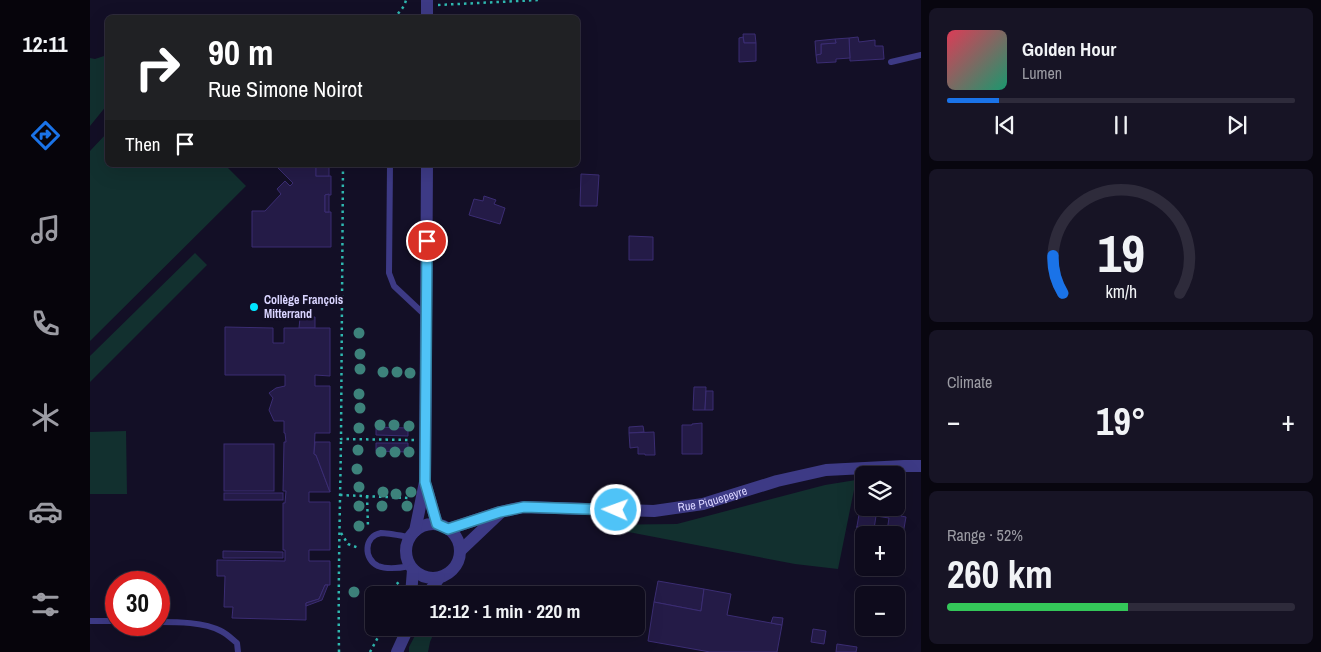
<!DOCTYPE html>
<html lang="en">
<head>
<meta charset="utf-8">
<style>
  :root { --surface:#0e0b1c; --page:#171425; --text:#f1f3f6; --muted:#9b9ba3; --line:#2e2b3b; --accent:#1a73e8 }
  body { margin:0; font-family:"Archivo Narrow",sans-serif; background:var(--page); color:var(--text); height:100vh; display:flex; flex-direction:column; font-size:19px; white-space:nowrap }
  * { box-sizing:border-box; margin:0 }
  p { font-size:16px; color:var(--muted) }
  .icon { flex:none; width:28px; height:28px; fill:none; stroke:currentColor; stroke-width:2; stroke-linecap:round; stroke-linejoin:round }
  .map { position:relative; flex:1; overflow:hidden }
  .details { display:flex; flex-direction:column; gap:8px; padding:8px; background:#08060f; width:400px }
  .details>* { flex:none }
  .guide { position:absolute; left:15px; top:15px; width:475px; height:152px; border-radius:8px; box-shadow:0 5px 20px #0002,0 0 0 1px var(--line); background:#202124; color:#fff; overflow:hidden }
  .fabs { position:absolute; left:765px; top:466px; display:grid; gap:10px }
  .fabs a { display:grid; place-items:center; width:50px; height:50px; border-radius:8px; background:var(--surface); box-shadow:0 5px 20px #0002,0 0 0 1px var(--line); font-size:25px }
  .speed { position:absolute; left:15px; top:571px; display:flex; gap:10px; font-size:25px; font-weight:700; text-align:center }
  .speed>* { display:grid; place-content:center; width:65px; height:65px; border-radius:50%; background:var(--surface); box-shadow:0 5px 20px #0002,0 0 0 1px var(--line); line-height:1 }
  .speed .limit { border:8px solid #d22; background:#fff; color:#111 }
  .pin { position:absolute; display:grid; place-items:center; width:42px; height:42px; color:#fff; margin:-21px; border:2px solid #fff; border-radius:50%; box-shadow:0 1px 5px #0007 }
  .me { position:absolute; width:55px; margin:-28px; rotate:272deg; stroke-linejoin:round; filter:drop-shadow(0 0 4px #0008) }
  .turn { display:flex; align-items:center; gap:18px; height:105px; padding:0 20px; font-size:22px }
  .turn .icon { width:65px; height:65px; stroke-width:2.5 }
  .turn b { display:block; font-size:35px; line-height:42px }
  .then { display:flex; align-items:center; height:48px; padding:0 20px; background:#0003; gap:10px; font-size:19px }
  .big { font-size:38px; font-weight:800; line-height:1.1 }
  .details .card { flex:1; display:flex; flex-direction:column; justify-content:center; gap:8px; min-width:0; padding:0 18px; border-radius:8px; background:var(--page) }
  .details .dial { align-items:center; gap:0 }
  .dial svg { height:130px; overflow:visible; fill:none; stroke:var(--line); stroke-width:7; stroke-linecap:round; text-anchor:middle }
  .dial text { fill:var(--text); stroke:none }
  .song { display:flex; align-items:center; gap:15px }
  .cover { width:60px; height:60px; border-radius:8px; background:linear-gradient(135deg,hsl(350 70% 55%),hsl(160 70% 35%)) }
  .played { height:5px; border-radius:2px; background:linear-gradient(90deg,var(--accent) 15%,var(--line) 15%) }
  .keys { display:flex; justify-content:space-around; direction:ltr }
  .heat { display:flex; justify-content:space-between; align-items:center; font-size:28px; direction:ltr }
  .charge { height:8px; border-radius:4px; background:linear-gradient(90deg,#34c759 52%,var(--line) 0) }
  .trip { position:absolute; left:275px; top:586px; width:280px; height:50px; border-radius:8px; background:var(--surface); box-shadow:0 5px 20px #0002,0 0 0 1px var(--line); font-weight:800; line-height:50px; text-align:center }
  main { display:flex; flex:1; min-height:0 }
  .tabs { display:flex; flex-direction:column; width:90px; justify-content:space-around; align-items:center; background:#06040b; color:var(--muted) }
  .tabs .icon { width:35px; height:35px }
  .tabs .active { color:var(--accent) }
  .tabs b { font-size:22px; color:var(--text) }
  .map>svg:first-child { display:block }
  .green { fill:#12302f }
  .building { fill:#241b47; stroke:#3b2d73 }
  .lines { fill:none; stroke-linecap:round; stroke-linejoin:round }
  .path { stroke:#2fb8b0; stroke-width:2.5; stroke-dasharray:2.5 4; stroke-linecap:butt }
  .lane { stroke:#3d3a85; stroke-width:6 }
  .street { stroke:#3d3a85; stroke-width:12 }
  .tree { fill:#3d827b }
  .route-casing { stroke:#337fa1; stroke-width:12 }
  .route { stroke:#4fc3f7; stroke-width:9 }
  .poi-dot { fill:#00e5ff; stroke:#130f26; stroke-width:2 }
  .labels { text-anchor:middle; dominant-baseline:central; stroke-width:5; stroke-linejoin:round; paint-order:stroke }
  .poi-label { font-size:12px; font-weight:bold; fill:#d9d4ff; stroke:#130f26; text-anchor:start }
  .street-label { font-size:12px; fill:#d9d4ff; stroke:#130f26 }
</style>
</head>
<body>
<main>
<nav class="tabs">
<b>12:11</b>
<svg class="icon active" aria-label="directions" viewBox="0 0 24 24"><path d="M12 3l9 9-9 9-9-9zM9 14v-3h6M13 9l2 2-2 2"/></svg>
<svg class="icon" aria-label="music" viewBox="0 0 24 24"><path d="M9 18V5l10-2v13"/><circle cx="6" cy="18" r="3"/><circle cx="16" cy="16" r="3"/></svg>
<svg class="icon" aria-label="phone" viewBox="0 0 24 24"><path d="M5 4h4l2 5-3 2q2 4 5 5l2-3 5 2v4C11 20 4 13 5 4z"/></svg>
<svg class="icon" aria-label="climate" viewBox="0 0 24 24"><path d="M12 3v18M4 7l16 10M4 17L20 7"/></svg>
<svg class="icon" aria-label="car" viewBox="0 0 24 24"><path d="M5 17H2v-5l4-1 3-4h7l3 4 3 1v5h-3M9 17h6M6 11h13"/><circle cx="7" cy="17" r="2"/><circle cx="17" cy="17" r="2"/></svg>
<svg class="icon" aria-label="filters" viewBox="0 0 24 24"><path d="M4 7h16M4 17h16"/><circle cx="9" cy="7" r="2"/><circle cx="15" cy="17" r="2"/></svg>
</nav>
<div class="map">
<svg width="831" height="652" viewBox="0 0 831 652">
  <rect width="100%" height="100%" fill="#130f26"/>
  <!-- green -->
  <g class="green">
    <path d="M17,55v50l-17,21v-68l5,1z"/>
    <path d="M17,133l1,32h117l21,21 -156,155v-190z"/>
    <path d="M105,253l12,12 -117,117v-26z"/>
    <path d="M36,431l1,63h-37v-62z"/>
    <path d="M766,480l-18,89 -43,-5 -203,-39 85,-1 148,-39z"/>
    <path d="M329,628h17l-6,14 -2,10h-19v-5z"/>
  </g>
  <!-- building -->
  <g class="building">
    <path d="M653,34h12l1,9h-12z"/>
    <path d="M653,37l1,6h12v18l-17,1v-24z"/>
    <path d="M768,37l1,5 16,-2v6h8l1,13 -34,2 -1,-23z"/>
    <path d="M759,38l1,20 -14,1v3l-19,1 -1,-8 5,-1v-10l15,-1 -1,-4z"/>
    <path d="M745,39l1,4 -15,1v10l-5,1 -1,-14z"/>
    <path d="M185,165h41v11h15v19h-6v17h6v35h-79v-36h13l16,-17 -4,-5 8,-8 5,5 3,-3z"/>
    <rect x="226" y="165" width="13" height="11"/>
    <path d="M491,174l18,1 -2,31h-17z"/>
    <path d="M239,194v18h-4v-17z"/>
    <path d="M394,196l12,4 -2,4 11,4 -5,16 -31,-9 5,-16 9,2z"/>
    <path d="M539,236l24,1v23h-24z"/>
    <path d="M225,317v11h-16l1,-10z"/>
    <path d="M135,327l48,1v15h11v-15h46v48l-15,-1v11h15v47h-15l-1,21 2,1 14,37h-21v10h21v48h-21v11h21v24h-5l-6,14 -13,4v17l-74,-2 1,-11h-9l1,-31h-8v-16l68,1v-11h-2v-47h2l1,-12h-3l1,-49h2l-1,-9h-1v-12h-10l-5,-11 4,-12 -4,-5 7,-5 9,-2v-11h-60z"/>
    <path d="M604,387h12l-1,23h-12z"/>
    <path d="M616,391h7v19h-8z"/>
    <path d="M612,423v31h-20v-29h10v-1z"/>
    <path d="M553,426l1,6 -15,1v-6z"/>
    <path d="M286,427l32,1v8l-32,-1z"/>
    <path d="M564,432l1,23h-10v-1h-7v-7l-8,1 -1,-15z"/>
    <path d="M225,442h15v50l-14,-37 -2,-1z"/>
    <path d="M286,443h32v9l-32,-1z"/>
    <rect x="134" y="444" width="50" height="47"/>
    <rect x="134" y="493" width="59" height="7"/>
    <path d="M806,507l7,1 -2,8 5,1 -3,17 -4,3h-3v-2h-7l-2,-4 2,-13 -13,-2 -2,13 -5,3 -9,-1 -3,-5 3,-17 5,1 1,-2z"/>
    <path d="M767,526l3,5 9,1 5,-3 -2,6h-8v3l-9,-2z"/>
    <path d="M133,551l60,1v6h-60z"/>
    <path d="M568,581l46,8 -3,22 -47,-9z"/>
    <path d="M235,585h3l-6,15 -16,6v-3l13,-4z"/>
    <path d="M614,589l27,5 -4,21 55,10 -5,27h-67l-62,-11 6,-39 47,9z"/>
    <path d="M683,617l10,1 -1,7 -11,-2z"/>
    <path d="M723,629l13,2 -2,13 -13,-2z"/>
    <path d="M747,644l20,3 -1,5h-20z"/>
  </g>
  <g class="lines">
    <!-- path -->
    <g class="path">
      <path d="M348,5l100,-5"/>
      <path d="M303,18c6,-5 11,-10 13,-18"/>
      <path d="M253,165l-2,274 73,1"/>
      <path d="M250,495l69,3"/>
      <path d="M277,496l1,31"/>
      <path d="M251,533l7,11 11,4"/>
      <path d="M301,595l2,-8 6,-5"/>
      <path d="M249,652c-1,-71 1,-142 2,-213"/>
      <path d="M280,652l13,-24"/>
    </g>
    <!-- lane -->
    <g class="lane">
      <path d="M801,62l30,-7"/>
      <path d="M300,165l-1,108 5,13 32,30"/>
      <path d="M319,537c-6,-1 -22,-4 -28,-4 -17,3 -18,26 -3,33 10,4 22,2 32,0"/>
      <path d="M0,621h26"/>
      <path d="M69,622c18,0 45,0 62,9 6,3 11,8 16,12l1,9"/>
    </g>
    <!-- street -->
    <g class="street">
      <path d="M337,18v-18"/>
      <path d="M336,486l11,38"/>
      <circle cx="343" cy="551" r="27"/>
      <path id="s1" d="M358,529l52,-17 23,-5 131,4 49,-7 74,-23 49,-11 78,-4h17"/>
      <path d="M325,531l10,-49 2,-317"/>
      <path d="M370,551l39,-37"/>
      <path d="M321,595l2,-25"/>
      <path d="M337,595l12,-17"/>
      <path d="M307,652l11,-24"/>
    </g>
  </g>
  <!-- trees -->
  <g class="tree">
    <circle cx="269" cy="333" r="5.5"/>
    <circle cx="270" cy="354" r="5.5"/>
    <circle cx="270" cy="369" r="5.5"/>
    <circle cx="293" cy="372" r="5.5"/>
    <circle cx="307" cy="372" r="5.5"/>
    <circle cx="320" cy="373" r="5.5"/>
    <circle cx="269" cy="394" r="5.5"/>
    <circle cx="270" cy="408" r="5.5"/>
    <circle cx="290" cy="425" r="5.5"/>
    <circle cx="304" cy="425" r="5.5"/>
    <circle cx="319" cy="426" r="5.5"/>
    <circle cx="269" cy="428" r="5.5"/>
    <circle cx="268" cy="450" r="5.5"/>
    <circle cx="291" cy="452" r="5.5"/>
    <circle cx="305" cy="452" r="5.5"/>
    <circle cx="319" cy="452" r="5.5"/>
    <circle cx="267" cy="469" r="5.5"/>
    <circle cx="269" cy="487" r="5.5"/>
    <circle cx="293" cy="492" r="5.5"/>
    <circle cx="321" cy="492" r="5.5"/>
    <circle cx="306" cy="494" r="5.5"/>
    <circle cx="269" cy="506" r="5.5"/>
    <circle cx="292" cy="506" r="5.5"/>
    <circle cx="317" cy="506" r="5.5"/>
    <circle cx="269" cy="526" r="5.5"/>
    <circle cx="264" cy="592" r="5.5"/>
  </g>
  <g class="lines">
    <!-- route casing -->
    <g class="route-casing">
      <path id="route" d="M337,241l-2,241 12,42 11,5 52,-17 24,-5 92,3"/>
    </g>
    <!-- route -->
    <use href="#route" class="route"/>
  </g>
  <!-- markers -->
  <circle class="poi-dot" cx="164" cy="307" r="5"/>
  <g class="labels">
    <!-- poi labels -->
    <g class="poi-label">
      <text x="174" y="300">Collège François<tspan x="174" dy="14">Mitterrand</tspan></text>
    </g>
    <!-- street labels -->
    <g class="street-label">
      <text stroke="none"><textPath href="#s1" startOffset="269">Rue Piquepeyre</textPath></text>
    </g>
  </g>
</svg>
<div class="fabs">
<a><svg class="icon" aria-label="layers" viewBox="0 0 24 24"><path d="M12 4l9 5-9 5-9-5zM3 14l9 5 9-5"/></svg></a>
<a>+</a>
<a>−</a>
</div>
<div class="speed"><div class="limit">30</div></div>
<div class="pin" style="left:337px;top:241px;background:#d93025"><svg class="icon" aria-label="arrive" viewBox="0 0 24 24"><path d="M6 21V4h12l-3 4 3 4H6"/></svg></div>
<svg class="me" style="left:526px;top:510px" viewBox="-20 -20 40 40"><circle r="17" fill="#4fc3f7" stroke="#fff" stroke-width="3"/><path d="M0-11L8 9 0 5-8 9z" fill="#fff"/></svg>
<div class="trip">12:12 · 1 min · 220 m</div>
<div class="guide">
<div class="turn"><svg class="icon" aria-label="right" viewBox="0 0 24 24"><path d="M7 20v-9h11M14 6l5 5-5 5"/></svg><div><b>90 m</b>Rue Simone Noirot</div></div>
<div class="then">Then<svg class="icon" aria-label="arrive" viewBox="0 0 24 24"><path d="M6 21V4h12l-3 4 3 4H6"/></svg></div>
</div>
</div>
<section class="details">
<div class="card">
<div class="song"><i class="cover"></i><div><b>Golden Hour</b><p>Lumen</p></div></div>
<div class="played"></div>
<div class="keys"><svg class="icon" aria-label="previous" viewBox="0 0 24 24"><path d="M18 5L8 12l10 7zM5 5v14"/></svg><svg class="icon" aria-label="pause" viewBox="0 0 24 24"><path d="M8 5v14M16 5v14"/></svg><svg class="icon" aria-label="next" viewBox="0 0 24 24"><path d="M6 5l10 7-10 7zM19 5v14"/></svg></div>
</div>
<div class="card dial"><svg viewBox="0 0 100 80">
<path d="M14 69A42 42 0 1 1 86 69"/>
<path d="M14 69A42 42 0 0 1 8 46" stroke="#1a73e8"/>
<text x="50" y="56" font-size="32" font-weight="700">19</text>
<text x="50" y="72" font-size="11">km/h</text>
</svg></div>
<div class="card"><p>Climate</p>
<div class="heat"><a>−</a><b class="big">19°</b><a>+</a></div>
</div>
<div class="card"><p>Range · 52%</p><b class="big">260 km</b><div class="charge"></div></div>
</section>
</main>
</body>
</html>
